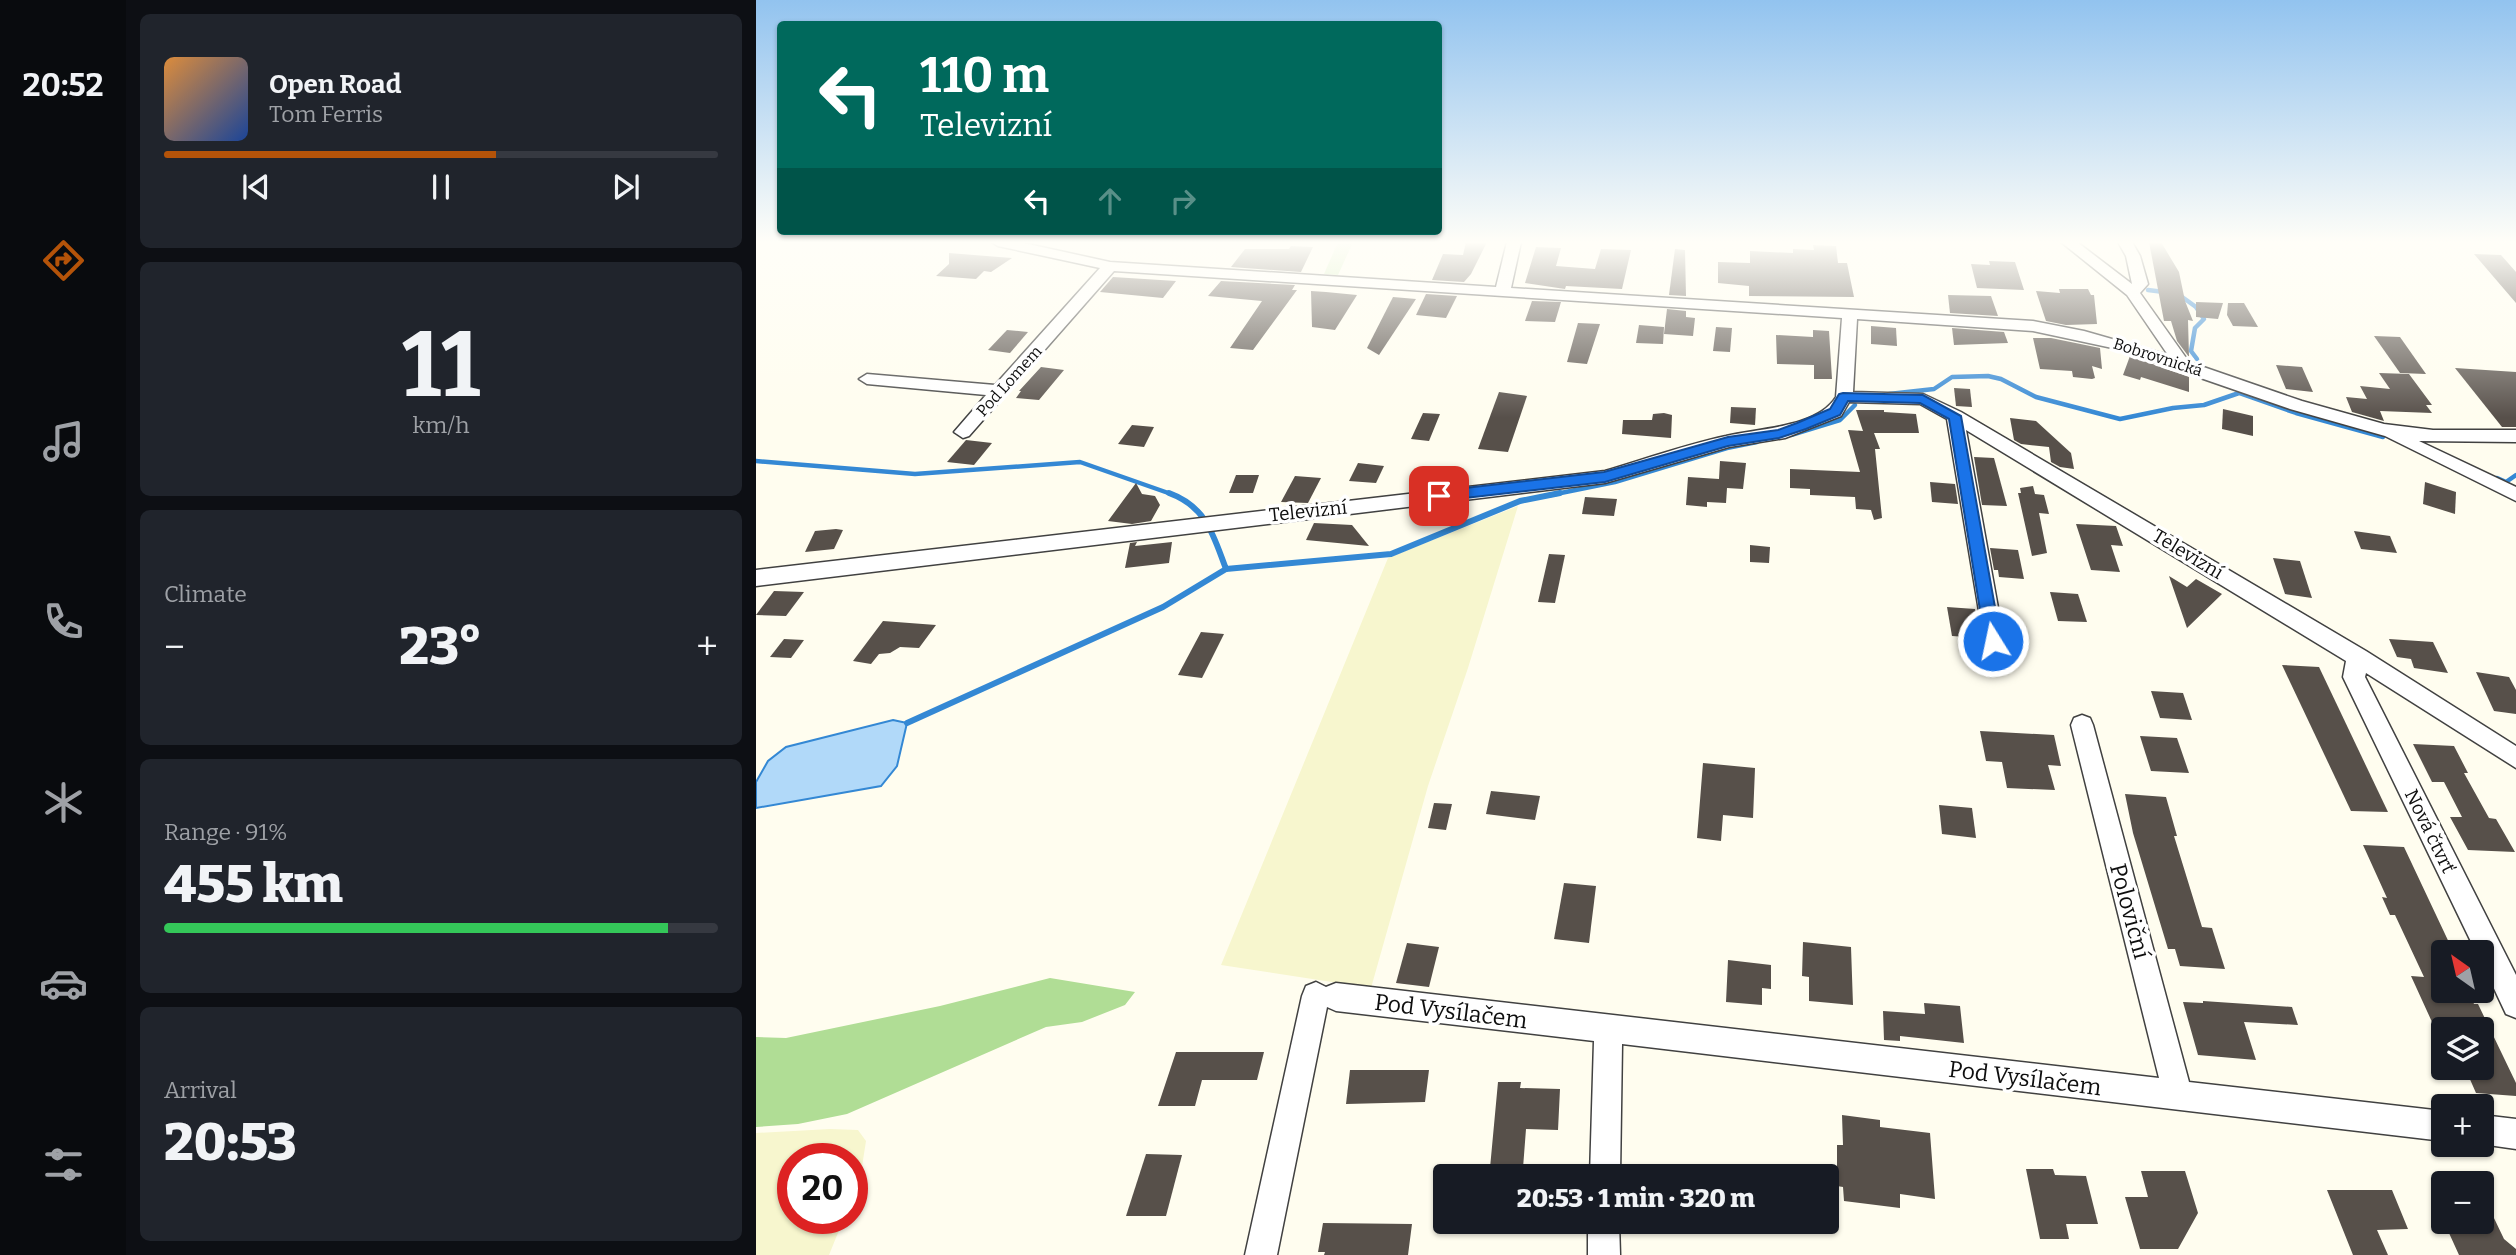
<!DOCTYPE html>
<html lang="en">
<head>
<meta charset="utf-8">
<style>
  :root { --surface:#171b24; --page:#20242c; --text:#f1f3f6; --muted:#9ea1a6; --line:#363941; --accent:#b45309 }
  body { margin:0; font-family:Bitter,serif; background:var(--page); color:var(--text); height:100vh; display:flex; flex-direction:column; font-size:26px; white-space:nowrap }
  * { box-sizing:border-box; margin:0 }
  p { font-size:23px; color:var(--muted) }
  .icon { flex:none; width:38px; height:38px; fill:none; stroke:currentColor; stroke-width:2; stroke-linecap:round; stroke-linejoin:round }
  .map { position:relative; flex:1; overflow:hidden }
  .sheet { display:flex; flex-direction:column; gap:14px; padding:14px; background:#0d0f14; width:630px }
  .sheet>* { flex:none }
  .guide { position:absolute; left:21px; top:21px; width:665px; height:214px; border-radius:7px; box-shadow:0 2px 5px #0004; background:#00695c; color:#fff; overflow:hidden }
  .needle { width:46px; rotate:326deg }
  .fabs { position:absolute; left:1675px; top:940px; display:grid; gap:14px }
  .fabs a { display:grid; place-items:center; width:63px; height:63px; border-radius:7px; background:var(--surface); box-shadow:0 2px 5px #0004; font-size:35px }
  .speed { position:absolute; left:21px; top:1143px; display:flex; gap:14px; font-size:35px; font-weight:700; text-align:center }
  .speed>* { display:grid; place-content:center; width:91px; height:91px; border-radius:50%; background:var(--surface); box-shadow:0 2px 5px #0004; line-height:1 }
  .speed .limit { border:10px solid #d22; background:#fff; color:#111 }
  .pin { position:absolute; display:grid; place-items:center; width:60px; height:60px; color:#fff; margin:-30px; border-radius:14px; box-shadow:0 4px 10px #0006 }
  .me { position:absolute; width:77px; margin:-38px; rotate:350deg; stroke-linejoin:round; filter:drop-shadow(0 0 5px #0008) }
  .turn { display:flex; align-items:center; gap:24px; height:147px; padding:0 28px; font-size:32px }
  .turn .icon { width:91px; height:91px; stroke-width:2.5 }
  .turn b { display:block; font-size:49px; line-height:60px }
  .lanes { display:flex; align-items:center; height:66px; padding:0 28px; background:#0003; justify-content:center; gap:35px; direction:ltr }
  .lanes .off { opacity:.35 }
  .big { font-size:52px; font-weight:800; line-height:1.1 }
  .sheet .tile { flex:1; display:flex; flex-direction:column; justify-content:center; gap:10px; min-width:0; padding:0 24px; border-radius:10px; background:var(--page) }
  .sheet .dial { align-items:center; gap:0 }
  .dial b { font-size:91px; line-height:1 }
  .song { display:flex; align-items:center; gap:21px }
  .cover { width:84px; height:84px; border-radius:10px; background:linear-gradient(135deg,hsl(30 70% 55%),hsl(220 70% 35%)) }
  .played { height:7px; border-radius:4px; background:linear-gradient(90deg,var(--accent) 60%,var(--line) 60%) }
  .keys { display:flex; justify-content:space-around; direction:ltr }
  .heat { display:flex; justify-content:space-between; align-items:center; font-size:38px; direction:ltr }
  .charge { height:10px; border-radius:5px; background:linear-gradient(90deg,#34c759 91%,var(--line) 0) }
  .trip { position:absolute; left:677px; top:1164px; width:406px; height:70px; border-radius:7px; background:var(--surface); box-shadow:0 2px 5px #0004; font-weight:800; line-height:70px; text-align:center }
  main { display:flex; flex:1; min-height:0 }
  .dock { display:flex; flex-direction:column; width:126px; justify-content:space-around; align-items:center; background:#090b0e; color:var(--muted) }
  .dock .icon { width:49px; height:49px }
  .dock .current { color:var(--accent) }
  .dock b { font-size:32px; color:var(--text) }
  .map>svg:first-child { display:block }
  .farmland { fill:#f7f6ce }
  .green { fill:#ceecb6 }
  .forest { fill:#b0dd95 }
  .water { fill:#b1d9f9; stroke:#3488d4; stroke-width:2 }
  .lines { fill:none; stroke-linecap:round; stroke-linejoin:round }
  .stream-far1 { stroke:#3488d4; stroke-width:4.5 }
  .stream { stroke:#3488d4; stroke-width:6 }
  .building { fill:#57504a }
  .minor-casing { stroke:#414141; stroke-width:3 }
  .minor { fill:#fff; fill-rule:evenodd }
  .route { fill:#1a73e8; stroke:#114b97; stroke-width:2 }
  .labels { text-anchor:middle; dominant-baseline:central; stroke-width:7; stroke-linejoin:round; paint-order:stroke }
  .far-street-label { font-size:16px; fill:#0e0e0e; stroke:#fff }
  .street-label { font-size:19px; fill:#0e0e0e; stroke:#fff }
  .near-street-label { font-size:23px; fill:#0e0e0e; stroke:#fff }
</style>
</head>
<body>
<main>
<nav class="dock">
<b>20:52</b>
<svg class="icon current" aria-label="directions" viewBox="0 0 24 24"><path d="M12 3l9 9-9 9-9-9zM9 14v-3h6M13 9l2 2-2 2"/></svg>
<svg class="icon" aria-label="music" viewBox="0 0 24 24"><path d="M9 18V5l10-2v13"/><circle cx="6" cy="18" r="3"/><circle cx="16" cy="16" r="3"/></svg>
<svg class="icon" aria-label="phone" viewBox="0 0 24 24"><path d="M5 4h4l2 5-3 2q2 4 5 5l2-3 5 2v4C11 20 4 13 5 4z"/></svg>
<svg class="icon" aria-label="climate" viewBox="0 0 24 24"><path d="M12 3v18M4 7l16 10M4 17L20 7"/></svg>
<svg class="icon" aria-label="car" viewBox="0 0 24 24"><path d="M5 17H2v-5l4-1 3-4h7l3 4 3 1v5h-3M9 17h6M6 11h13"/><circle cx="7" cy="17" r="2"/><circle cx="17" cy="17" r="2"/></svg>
<svg class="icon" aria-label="filters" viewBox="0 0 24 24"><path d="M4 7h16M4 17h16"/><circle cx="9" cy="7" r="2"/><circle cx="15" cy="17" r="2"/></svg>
</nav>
<section class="sheet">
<div class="tile">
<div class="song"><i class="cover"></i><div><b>Open Road</b><p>Tom Ferris</p></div></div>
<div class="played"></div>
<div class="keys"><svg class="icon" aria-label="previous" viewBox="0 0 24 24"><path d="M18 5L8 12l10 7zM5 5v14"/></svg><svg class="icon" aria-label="pause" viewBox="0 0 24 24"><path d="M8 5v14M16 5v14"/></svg><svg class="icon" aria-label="next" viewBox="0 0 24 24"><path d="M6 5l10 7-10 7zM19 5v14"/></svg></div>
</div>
<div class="tile dial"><b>11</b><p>km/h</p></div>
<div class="tile"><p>Climate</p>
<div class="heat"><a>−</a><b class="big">23°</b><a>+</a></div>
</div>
<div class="tile"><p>Range · 91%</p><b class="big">455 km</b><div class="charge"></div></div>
<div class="tile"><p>Arrival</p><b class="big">20:53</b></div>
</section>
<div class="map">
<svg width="1760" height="1255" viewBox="0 0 1760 1255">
  <rect width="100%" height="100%" fill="#fffdef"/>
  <!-- farmland -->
  <g class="farmland">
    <path d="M762,506l-50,162 -40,118 -57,202 -150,-23 167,-407z"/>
    <path d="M74,1129l28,1 8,11 -5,32 -9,23v-38h-59v60h51l-15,37h-73v-122z"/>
  </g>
  <!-- green -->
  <path class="green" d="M582,242h15l-15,33 -14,-1z"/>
  <!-- forest -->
  <path class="forest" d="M294,978l85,14 -10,13 -43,17 -36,5 -199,87 -49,10 -42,3v-90l30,1 154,-32z"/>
  <!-- water -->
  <path class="water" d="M137,720l14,3 -10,43 -16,20 -125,22v-26l12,-21 18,-14z"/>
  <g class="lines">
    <!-- stream-far1 -->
    <g class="stream-far1">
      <path d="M1392,290l16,2"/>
      <path d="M1422,294l18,13 8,12 -9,9 -4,23 6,8"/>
      <path d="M1133,394l45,-5 18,-12 36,-1 13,3 35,18 84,22 53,-11 31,-3 35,-12 57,20 87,24"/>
      <path d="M1035,435l49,-15 15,-15"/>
      <path d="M0,461l159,13 165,-12 94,33"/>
      <path d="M1741,478l9,4 10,-7"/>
      <path d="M795,495l64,-13 112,-34 30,-6"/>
    </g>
    <!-- stream -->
    <g class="stream">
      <path d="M413,493c38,14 44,42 57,76l165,-15 129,-53 40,-8"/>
      <path d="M151,723l256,-116 63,-38"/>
    </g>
  </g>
  <!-- building -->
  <g class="building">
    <path d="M710,242h21l-16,32 -7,8 -32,-2 11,-26 20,1z"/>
    <path d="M1393,242h12l18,30 6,29 8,20 -5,-1 1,37 -12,-16 -6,-20h-7z"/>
    <path d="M1057,245l23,1 2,17h9l7,34 -105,-1v-10l-31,-3v-21l32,1v-12l43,2v-4l21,1z"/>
    <path d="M535,246l22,1 -12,25 -70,-5 14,-18h44z"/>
    <path d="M780,247l25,1 -5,18 39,3 6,-20 30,1 -9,39 -56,-3 -1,3 -40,-6z"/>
    <path d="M919,249l10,1 1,46 -17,-1z"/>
    <path d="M193,253l50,4 13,1 -21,14 -7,-1 -8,8 -40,-3 13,-12z"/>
    <path d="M1718,254l27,1 15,17v31z"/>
    <path d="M1233,261l26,1 9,28 -47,-2 -6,-24 19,1z"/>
    <path d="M357,277l63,4 -13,17 -63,-6z"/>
    <path d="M465,281l74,4 -3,5h5l-44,60 -23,-2 32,-47 -54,-5z"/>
    <path d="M1303,289h29l3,6h3l3,29 -31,1 -20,-4 -10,-30 24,2z"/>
    <path d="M555,291l15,1 31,3 -22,35 -23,-3z"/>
    <path d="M670,294l31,2 -11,22 -30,-3z"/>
    <path d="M1192,295l43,1 7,20 -48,-3z"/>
    <path d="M637,297l23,2 -37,56 -12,-7z"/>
    <path d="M776,301l29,1 -6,20 -30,-1z"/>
    <path d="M1440,302l27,1 -5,16 -22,-2z"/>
    <path d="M1472,303h16l14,24 -25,-1 -6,-11z"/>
    <path d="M911,309l19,2v6l9,1 -2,18 -29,-2z"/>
    <path d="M822,323l22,1 -13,40 -20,-2z"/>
    <path d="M883,325l25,2 -1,17 -27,-1z"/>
    <path d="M1115,326l25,2 1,18 -26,-2z"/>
    <path d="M960,327l16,1 -2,24 -17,-1z"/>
    <path d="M1196,328l52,4 4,11 -54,2z"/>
    <path d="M251,330l21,2 -18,21 -22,-3z"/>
    <path d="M1057,330l16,1 3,48h-18v-14l-37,-1 -1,-29 37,2z"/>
    <path d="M1618,336l26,1 26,37 -26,-1z"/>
    <path d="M1277,338h18l49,10 2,21 -10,-3 3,12 -3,1 -19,-2 -1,-6 -32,-2z"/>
    <path d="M1374,356l59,21v15l-48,-15 -1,3 -17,-5z"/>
    <path d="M1520,365l26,2 11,25 -27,-3z"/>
    <path d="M285,367l23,3 -25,30 -23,-2 5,-7h-2z"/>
    <path d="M1699,368l61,4v55h-14z"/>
    <path d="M1623,373l30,1 23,31h-6l6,8 -52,-2 4,10 -32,-9 -6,-15 21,2 -7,-13 30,3z"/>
    <path d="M1198,388l16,1 2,18 -16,-1z"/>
    <path d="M743,392l28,4 -19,56 -30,-3z"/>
    <path d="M975,407l25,1 -1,17 -25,-2z"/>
    <path d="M1467,409l30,7v20l-31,-7z"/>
    <path d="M1100,410h28v2l32,2 3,19h-45l6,16h-5l7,69 -8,2 -3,-10 -15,-1 -1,-12 -45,-2v-6l-20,-1v-19l70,3 -12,-42 15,1z"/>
    <path d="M667,413l17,1 -11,27 -18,-2z"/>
    <path d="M908,413l8,2 -1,23 -49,-4 1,-14h29l1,-6z"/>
    <path d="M1254,418l26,3 35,32 3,16 -14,-2 -9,-5 -2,-15 -28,-3 -7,-4z"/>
    <path d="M376,425l22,2 -10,20 -26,-3z"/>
    <path d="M210,440l26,3 -18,22 -27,-3z"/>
    <path d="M1218,457l20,1 13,48 -25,-1z"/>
    <path d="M964,461l26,2 -3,26 -16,-1 -1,15 -19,-1v5l-21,-2 2,-28 31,2z"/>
    <path d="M602,463l26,3 -8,17 -27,-2z"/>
    <path d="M480,475h23l-6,18h-24z"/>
    <path d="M539,476l26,2 -13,25 -27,-1z"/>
    <path d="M1174,482l25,2 3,20 -26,-2z"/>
    <path d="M1669,482l31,10 -1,22 -32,-10z"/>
    <path d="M380,483l6,11 13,2 5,9 -9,16 -19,3 -24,-3z"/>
    <path d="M1277,486l2,8 9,1 5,19 -10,-1 8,40 -15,3 -14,-63h3l-1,-5z"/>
    <path d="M829,497l32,2 -3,17 -32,-2z"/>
    <path d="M558,523l38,2 17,21 -63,-6z"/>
    <path d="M1320,524l40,2 7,20 -12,-1 9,27 -29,-2z"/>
    <path d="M80,529l7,1 -9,19 -29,3 10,-21z"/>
    <path d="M1598,531l36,5 7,17 -36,-4z"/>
    <path d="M381,542l-2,4 37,-4 -3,21 -44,5 5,-25z"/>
    <path d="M994,545l20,2 -1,16 -19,-1z"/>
    <path d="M1234,548l28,2 6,29 -25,-2 -1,-7h-4z"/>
    <path d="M793,554l16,1 -10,48 -17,-1z"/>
    <path d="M1517,558l27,3 12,37 -27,-4z"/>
    <path d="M1413,576l18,11 9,-8 26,15 -35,34z"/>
    <path d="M18,591l30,1 -18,24 -30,-1z"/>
    <path d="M1294,592l28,2 9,28 -29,-1z"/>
    <path d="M1191,607l28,2 5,29 -28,-2z"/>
    <path d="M127,621l53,4 -17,23 -19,-1 -10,6 -11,1 -8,10 -18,-3z"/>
    <path d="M445,632l23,2 -22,44 -24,-3z"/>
    <path d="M28,639l20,1 -13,18 -21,-1z"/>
    <path d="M1633,639l44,3 15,31 -34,-5 -3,-9 -14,-2z"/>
    <path d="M1526,665l37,2 69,145 -37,-1z"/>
    <path d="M1720,672l33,5 7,13v24l-22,-3z"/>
    <path d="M1395,691l32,2 9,27 -32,-2z"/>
    <path d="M1224,731l74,4 7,31 -13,-1 7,25 -48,-2 -5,-26 -16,-1z"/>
    <path d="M1384,736l37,2 12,35 -38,-2z"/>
    <path d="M1657,744l41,2 14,27h-4l25,45 7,1 19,33 -47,-2 -18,-33h12l-18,-35h-12z"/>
    <path d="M947,763l52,5 -2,50 -30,-3 -2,26 -24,-3z"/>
    <path d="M735,791l49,5 -5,24 -49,-6z"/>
    <path d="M1369,794l41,3 11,39h-3l28,91 10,1 13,41 -45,-3 -5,-17h-7l-35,-116z"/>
    <path d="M678,803l18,1 -6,26 -18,-2z"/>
    <path d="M1183,805l33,3 4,30 -34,-4z"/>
    <path d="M1607,845l41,2 49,104h-10v39h25l6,14h4l38,79v13l-40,-3 -11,-25h17v-44l-50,-2 -21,-46 13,1 -29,-62h-5l-8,-18 5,1z"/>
    <path d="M808,883l32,3 -7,57 -35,-4z"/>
    <path d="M1047,942l48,5 2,58 -44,-4v-24l-7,-1z"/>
    <path d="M651,943l32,4 -10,40 -33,-4z"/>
    <path d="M972,960l43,5v24l-9,-1v17l-36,-3z"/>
    <path d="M1447,1001l89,6 6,18 -54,-3 12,38 -58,-5 -15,-53 20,1z"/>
    <path d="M1168,1003l36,3 4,37 -64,-7v5l-16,-1 -1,-29 42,3z"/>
    <path d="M420,1052h88l-7,28h-55l-7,26h-37z"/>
    <path d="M594,1070h79l-4,32 -79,2z"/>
    <path d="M742,1082h23l-1,6 40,1 -2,41 -32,-1 -3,39h-33z"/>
    <path d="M1086,1115l38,5v7l50,6 5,66 -35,-5v14l-56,-7 -1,-14 -6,-1v-41h6z"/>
    <path d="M390,1154l36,1 -16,61h-40z"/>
    <path d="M1270,1169h27l2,6 31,1 12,48h-32l3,15h-29z"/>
    <path d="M1385,1171h44l13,42 -20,36h-38l-15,-52h23z"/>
    <path d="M1571,1190h65l16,39 -31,1 11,25h-35z"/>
    <path d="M1726,1193l22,46 12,10v6h-57l-15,-33h38z"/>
    <path d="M567,1223l89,1 -4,31h-84l1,-3h-7z"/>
  </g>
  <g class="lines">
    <!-- minor casing -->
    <g class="minor-casing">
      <g id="minor">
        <path d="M235,242h28l91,20 386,25 11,-45h14l-10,46 522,33 51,10 84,24 -41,-60 -66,-53h16l55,42 -6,-28 -8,-14h14l8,14 8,28 -8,9 49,69 113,39 82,23 49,6h83v12l-97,-1 97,46v14l-131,-65 -95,-27 -173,-60 -84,-18 -176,-12 -4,73 70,2 38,18 405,239 150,95v22l-150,-95 -1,4 151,298v43l-10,-4 -24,-51v-11h-6l-133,-275 3,-16 -380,-231 38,211 -3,6 -8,2 -8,-2 -38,-228 -27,-15 -71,-2 -8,14 -56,22 -56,9 -124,36 -849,103v-16l849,-99c40,-12 80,-26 121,-35 32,-8 91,-8 110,-39l6,-79 -728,-47 -145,165 -6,2 -9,-6 32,-37 -119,-11 -8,-5 8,-5 128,11 105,-117 -102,-22z"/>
        <path d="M1326,715l8,3 3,7 96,357 254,29v30l-821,-97 -2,132h-30l4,-135 -258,-30 -9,-4 -50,248h-32l57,-259 4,-10 10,-4 10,5 10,-4 823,95 -88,-353 3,-7z"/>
        <path d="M1726,1115l34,4v30l-35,-5z"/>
        <path d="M832,1222h31l1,33h-32z"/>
      </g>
    </g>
    <!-- minor -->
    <use href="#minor" class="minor"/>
  </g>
  <!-- sky -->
  <linearGradient id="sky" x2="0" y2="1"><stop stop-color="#92c3ef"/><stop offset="0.58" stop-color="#fffef8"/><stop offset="1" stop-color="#fffef8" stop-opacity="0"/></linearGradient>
  <rect width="1760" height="418" fill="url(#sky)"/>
  <!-- route -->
  <path class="route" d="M1087,393l80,2 38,21 40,225 -3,4h-11l-2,-4 -36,-222 -29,-16 -72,-2 -8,14 -34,14 -27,9 -51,8 -123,36 -166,19 -7,-5 7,-5 165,-19 124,-35 50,-7 19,-7 33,-14 9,-15z"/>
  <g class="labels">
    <!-- far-street labels -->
    <g class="far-street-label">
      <text transform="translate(1402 357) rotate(18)">Bobrovnická</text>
      <text transform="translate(253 381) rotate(-48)">Pod Lomem</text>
    </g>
    <!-- street labels -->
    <g class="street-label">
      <text transform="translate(552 511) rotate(-6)">Televizní</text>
      <text transform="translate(1432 554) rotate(31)">Televizní</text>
      <text transform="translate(1674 831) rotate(64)">Nová čtvrť</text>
    </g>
    <!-- near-street labels -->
    <g class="near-street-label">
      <text transform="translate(1374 911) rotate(75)">Poloviční</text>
      <text transform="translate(695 1011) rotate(7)">Pod Vysílačem</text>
      <text transform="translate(1269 1078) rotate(7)">Pod Vysílačem</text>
    </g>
  </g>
</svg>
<div class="fabs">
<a><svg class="needle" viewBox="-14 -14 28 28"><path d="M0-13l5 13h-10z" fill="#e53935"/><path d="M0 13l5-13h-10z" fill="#9ea1a6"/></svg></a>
<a><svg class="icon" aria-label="layers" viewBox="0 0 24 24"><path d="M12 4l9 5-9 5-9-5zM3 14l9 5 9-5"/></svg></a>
<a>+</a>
<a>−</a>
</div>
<div class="speed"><div class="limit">20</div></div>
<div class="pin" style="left:683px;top:496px;background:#d93025"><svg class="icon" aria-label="arrive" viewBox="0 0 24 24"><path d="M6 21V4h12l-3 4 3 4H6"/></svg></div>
<svg class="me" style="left:1237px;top:641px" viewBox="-20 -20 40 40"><circle r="17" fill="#1a73e8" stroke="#fff" stroke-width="3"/><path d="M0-11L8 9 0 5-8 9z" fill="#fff"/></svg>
<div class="trip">20:53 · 1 min · 320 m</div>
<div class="guide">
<div class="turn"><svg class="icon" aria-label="left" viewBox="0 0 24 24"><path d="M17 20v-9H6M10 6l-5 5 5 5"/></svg><div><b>110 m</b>Televizní</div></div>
<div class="lanes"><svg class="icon" aria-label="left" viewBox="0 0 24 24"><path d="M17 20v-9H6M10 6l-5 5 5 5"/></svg><svg class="icon off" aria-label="ahead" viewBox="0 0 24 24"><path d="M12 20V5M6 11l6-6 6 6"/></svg><svg class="icon off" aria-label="right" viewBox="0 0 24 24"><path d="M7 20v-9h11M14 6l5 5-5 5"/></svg></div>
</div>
</div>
</main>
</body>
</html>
